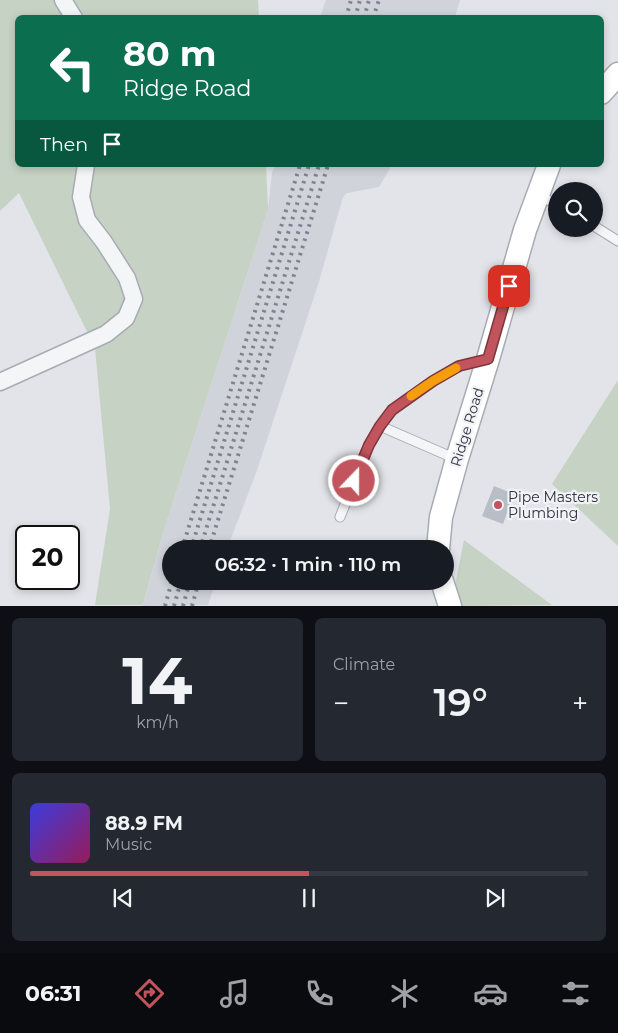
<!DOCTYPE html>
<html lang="en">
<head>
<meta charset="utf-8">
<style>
  :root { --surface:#171b24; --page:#242831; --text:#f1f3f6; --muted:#9ea1a6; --line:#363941; --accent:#c1545c }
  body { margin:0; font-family:Montserrat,sans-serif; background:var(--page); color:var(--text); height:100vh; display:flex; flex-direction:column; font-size:19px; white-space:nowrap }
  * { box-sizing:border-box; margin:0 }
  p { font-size:16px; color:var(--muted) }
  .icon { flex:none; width:28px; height:28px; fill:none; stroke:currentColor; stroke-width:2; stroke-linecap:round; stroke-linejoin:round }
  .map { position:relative; height:606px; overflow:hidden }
  .drawer { display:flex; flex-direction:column; gap:12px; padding:12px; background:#0d0f14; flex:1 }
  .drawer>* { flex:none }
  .top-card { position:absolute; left:15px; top:15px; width:589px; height:152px; border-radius:8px; box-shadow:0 2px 8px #0003; background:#0b6e4f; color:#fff; overflow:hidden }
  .buttons { position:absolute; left:548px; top:182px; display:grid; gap:10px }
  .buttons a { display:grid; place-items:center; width:55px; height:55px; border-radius:50%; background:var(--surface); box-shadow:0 2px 8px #0003; font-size:25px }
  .speed { position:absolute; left:15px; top:525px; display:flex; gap:10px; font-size:25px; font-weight:700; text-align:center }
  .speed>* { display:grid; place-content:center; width:65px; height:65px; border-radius:50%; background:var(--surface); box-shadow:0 2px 8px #0003; line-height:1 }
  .speed .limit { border:2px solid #111; border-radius:8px; background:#fff; color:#111 }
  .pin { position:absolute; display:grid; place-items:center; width:42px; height:42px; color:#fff; margin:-21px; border-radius:10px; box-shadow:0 2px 8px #0006 }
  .me { position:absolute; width:55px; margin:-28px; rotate:22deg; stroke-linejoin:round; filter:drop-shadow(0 0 4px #0008) }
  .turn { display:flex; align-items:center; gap:18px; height:105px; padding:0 25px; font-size:22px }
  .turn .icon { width:65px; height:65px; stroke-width:2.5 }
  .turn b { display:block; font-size:35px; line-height:42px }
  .then { display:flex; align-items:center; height:48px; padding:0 25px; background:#0003; gap:10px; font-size:19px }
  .big { font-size:38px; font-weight:600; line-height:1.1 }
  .drawer .tile { flex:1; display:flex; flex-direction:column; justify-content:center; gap:8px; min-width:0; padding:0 18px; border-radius:8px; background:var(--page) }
  .drawer .dial { align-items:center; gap:0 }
  .dial b { font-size:65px; line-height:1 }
  .song { display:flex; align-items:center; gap:15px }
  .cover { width:60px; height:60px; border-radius:8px; background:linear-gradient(135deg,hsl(240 70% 55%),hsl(330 70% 35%)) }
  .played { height:5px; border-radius:2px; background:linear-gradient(90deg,var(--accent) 50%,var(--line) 50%) }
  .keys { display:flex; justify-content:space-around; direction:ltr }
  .heat { display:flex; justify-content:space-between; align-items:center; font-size:28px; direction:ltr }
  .drawer .tiles { flex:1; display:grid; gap:12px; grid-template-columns:1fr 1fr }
  .tile:last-child { grid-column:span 2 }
  .trip { position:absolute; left:162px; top:540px; width:292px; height:50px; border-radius:25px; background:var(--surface); box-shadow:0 2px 8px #0003; font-weight:600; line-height:50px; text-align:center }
  .tab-bar { display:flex; height:80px; justify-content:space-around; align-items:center; background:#090b0e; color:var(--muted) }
  .tab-bar .icon { width:35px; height:35px }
  .tab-bar .current { color:var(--accent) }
  .tab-bar b { font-size:22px; color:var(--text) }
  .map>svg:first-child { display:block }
  .built { fill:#d0d3da }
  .green { fill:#c6d2c4 }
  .building { fill:#b9bdc5 }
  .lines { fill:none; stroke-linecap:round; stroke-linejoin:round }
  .lane-casing { stroke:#a8abb3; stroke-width:11 }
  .street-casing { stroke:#a8abb3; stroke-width:19 }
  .secondary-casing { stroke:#a8abb3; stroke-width:25 }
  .lane { stroke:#f4f5f7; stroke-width:9 }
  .street { stroke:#f4f5f7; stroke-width:16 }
  .secondary { stroke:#fff; stroke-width:22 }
  .rail { stroke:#7d8391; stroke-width:4; stroke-dasharray:2.5 5; stroke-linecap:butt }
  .route-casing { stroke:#7d373c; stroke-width:12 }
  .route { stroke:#c1545c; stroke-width:9 }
  .slow { stroke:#f59e0b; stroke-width:9 }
  .poi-dot { fill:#c1545c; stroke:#f1f3f6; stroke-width:2 }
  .labels { text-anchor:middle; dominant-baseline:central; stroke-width:4.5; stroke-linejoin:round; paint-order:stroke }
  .street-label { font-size:14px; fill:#2c313f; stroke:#f1f3f6 }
  .poi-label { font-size:14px; fill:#2c313f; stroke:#f1f3f6; text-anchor:start }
</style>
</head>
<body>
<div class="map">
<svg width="618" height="606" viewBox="0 0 618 606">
  <rect width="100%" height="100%" fill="#e2e4e9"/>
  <!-- built -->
  <g class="built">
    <path d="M326,0h134l-5,17h-135z"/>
    <path d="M275,165h117l-13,22 -32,6 -4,4 -25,88 -62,188 -29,76h-56v32h45l-8,24 -65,1 19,-70 106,-327 4,-36z"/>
  </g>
  <!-- green -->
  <g class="green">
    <path d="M0,0h258l1,17 -241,1v147h248l2,44 -106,327 -19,69h-48l15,-96 -15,-161 -76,-155 -19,18z"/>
    <path d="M618,380v166l-66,-62z"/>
    <path d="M464,540l88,65 -101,1z"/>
  </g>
  <!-- building -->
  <path class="building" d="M494,486l20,8 -11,30 -21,-8z"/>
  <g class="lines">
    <!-- lane casing -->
    <g class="lane-casing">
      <g id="lane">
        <path d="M537,195l19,9"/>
        <path d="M594,226l24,15"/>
        <path d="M380,426l13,-16 40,-29 26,-15 26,-6"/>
        <path d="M340,517l29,-72 11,-19 76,33"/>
      </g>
    </g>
    <!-- street casing -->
    <g class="street-casing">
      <g id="street">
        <path d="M63,0l11,18"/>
        <path d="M0,382l106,-48 20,-16 8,-19 -7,-21 -23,-36 -17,-22 -6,-23 5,-32"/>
      </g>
    </g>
    <!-- secondary casing -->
    <g class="secondary-casing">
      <g id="secondary">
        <path d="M601,93l17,-19"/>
        <path d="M438,549l3,-32 16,-58 31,-100 37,-129 24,-65"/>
        <path d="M442,581l8,25"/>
      </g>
    </g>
    <!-- lane -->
    <use href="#lane" class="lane"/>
    <!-- street -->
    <use href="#street" class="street"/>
    <!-- secondary -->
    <use href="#secondary" class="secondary"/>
    <!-- rail -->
    <g class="rail">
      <path d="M346,18l5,-18"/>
      <path d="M355,18l5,-18"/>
      <path d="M364,18l5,-18"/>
      <path d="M373,18l6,-18"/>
      <path d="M182,549l118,-384"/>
      <path d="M191,549l118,-384"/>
      <path d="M200,549l119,-384"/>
      <path d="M209,549l119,-384"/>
      <path d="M165,606l7,-25"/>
      <path d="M174,606l7,-25"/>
      <path d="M183,606l7,-25"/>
      <path d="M192,606l7,-25"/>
    </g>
  </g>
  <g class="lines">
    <!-- route casing -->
    <g class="route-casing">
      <path id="route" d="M354,481l15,-36 11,-19 12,-16 41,-29 26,-15 29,-7 21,-73"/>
    </g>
    <!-- route -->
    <use href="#route" class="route"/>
    <!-- slow -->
    <path class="slow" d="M411,396l22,-15 23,-13"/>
  </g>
  <!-- markers -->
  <circle class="poi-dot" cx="498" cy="505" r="5"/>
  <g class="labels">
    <!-- street labels -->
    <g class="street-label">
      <text transform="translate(467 427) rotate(-73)">Ridge Road</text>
    </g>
    <!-- poi labels -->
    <g class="poi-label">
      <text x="508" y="497">Pipe Masters<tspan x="508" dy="16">Plumbing</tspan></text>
    </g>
  </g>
</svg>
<div class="buttons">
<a><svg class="icon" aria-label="search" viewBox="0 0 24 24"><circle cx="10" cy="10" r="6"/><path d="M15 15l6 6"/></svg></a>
</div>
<div class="speed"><div class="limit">20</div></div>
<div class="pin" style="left:509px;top:286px;background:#d93025"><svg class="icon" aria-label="arrive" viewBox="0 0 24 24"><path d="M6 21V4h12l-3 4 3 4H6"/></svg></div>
<svg class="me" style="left:354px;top:481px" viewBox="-20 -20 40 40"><circle r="17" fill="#c1545c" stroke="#fff" stroke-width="3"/><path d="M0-11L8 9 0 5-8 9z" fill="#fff"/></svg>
<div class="trip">06:32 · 1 min · 110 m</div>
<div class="top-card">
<div class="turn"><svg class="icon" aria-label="left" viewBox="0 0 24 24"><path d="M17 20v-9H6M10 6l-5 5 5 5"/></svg><div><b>80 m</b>Ridge Road</div></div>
<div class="then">Then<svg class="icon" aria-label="arrive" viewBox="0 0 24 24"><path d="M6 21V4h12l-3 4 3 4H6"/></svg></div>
</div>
</div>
<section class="drawer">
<div class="tiles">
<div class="tile dial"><b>14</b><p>km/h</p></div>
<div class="tile"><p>Climate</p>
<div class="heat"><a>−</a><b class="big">19°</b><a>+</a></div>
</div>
<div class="tile">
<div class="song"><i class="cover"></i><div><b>88.9 FM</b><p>Music</p></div></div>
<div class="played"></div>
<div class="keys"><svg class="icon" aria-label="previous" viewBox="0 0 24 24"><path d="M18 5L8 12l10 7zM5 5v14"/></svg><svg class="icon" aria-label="pause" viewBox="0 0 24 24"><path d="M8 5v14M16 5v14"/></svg><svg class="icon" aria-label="next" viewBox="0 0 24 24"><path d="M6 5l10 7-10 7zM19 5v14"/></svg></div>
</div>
</div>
</section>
<nav class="tab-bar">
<b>06:31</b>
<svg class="icon current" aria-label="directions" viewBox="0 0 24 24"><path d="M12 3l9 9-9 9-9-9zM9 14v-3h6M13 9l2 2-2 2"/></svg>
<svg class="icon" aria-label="music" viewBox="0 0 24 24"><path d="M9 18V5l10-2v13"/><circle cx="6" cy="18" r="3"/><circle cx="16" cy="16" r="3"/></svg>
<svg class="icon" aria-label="phone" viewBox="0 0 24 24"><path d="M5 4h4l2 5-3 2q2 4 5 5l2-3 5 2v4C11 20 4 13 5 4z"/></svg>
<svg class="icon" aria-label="climate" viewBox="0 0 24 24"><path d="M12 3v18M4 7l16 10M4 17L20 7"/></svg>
<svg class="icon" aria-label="car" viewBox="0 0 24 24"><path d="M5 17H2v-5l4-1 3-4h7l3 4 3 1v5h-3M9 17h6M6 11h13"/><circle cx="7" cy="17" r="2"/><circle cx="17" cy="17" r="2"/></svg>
<svg class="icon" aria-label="filters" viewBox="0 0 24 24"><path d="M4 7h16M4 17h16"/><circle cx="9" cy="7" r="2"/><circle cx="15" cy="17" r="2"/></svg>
</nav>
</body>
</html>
